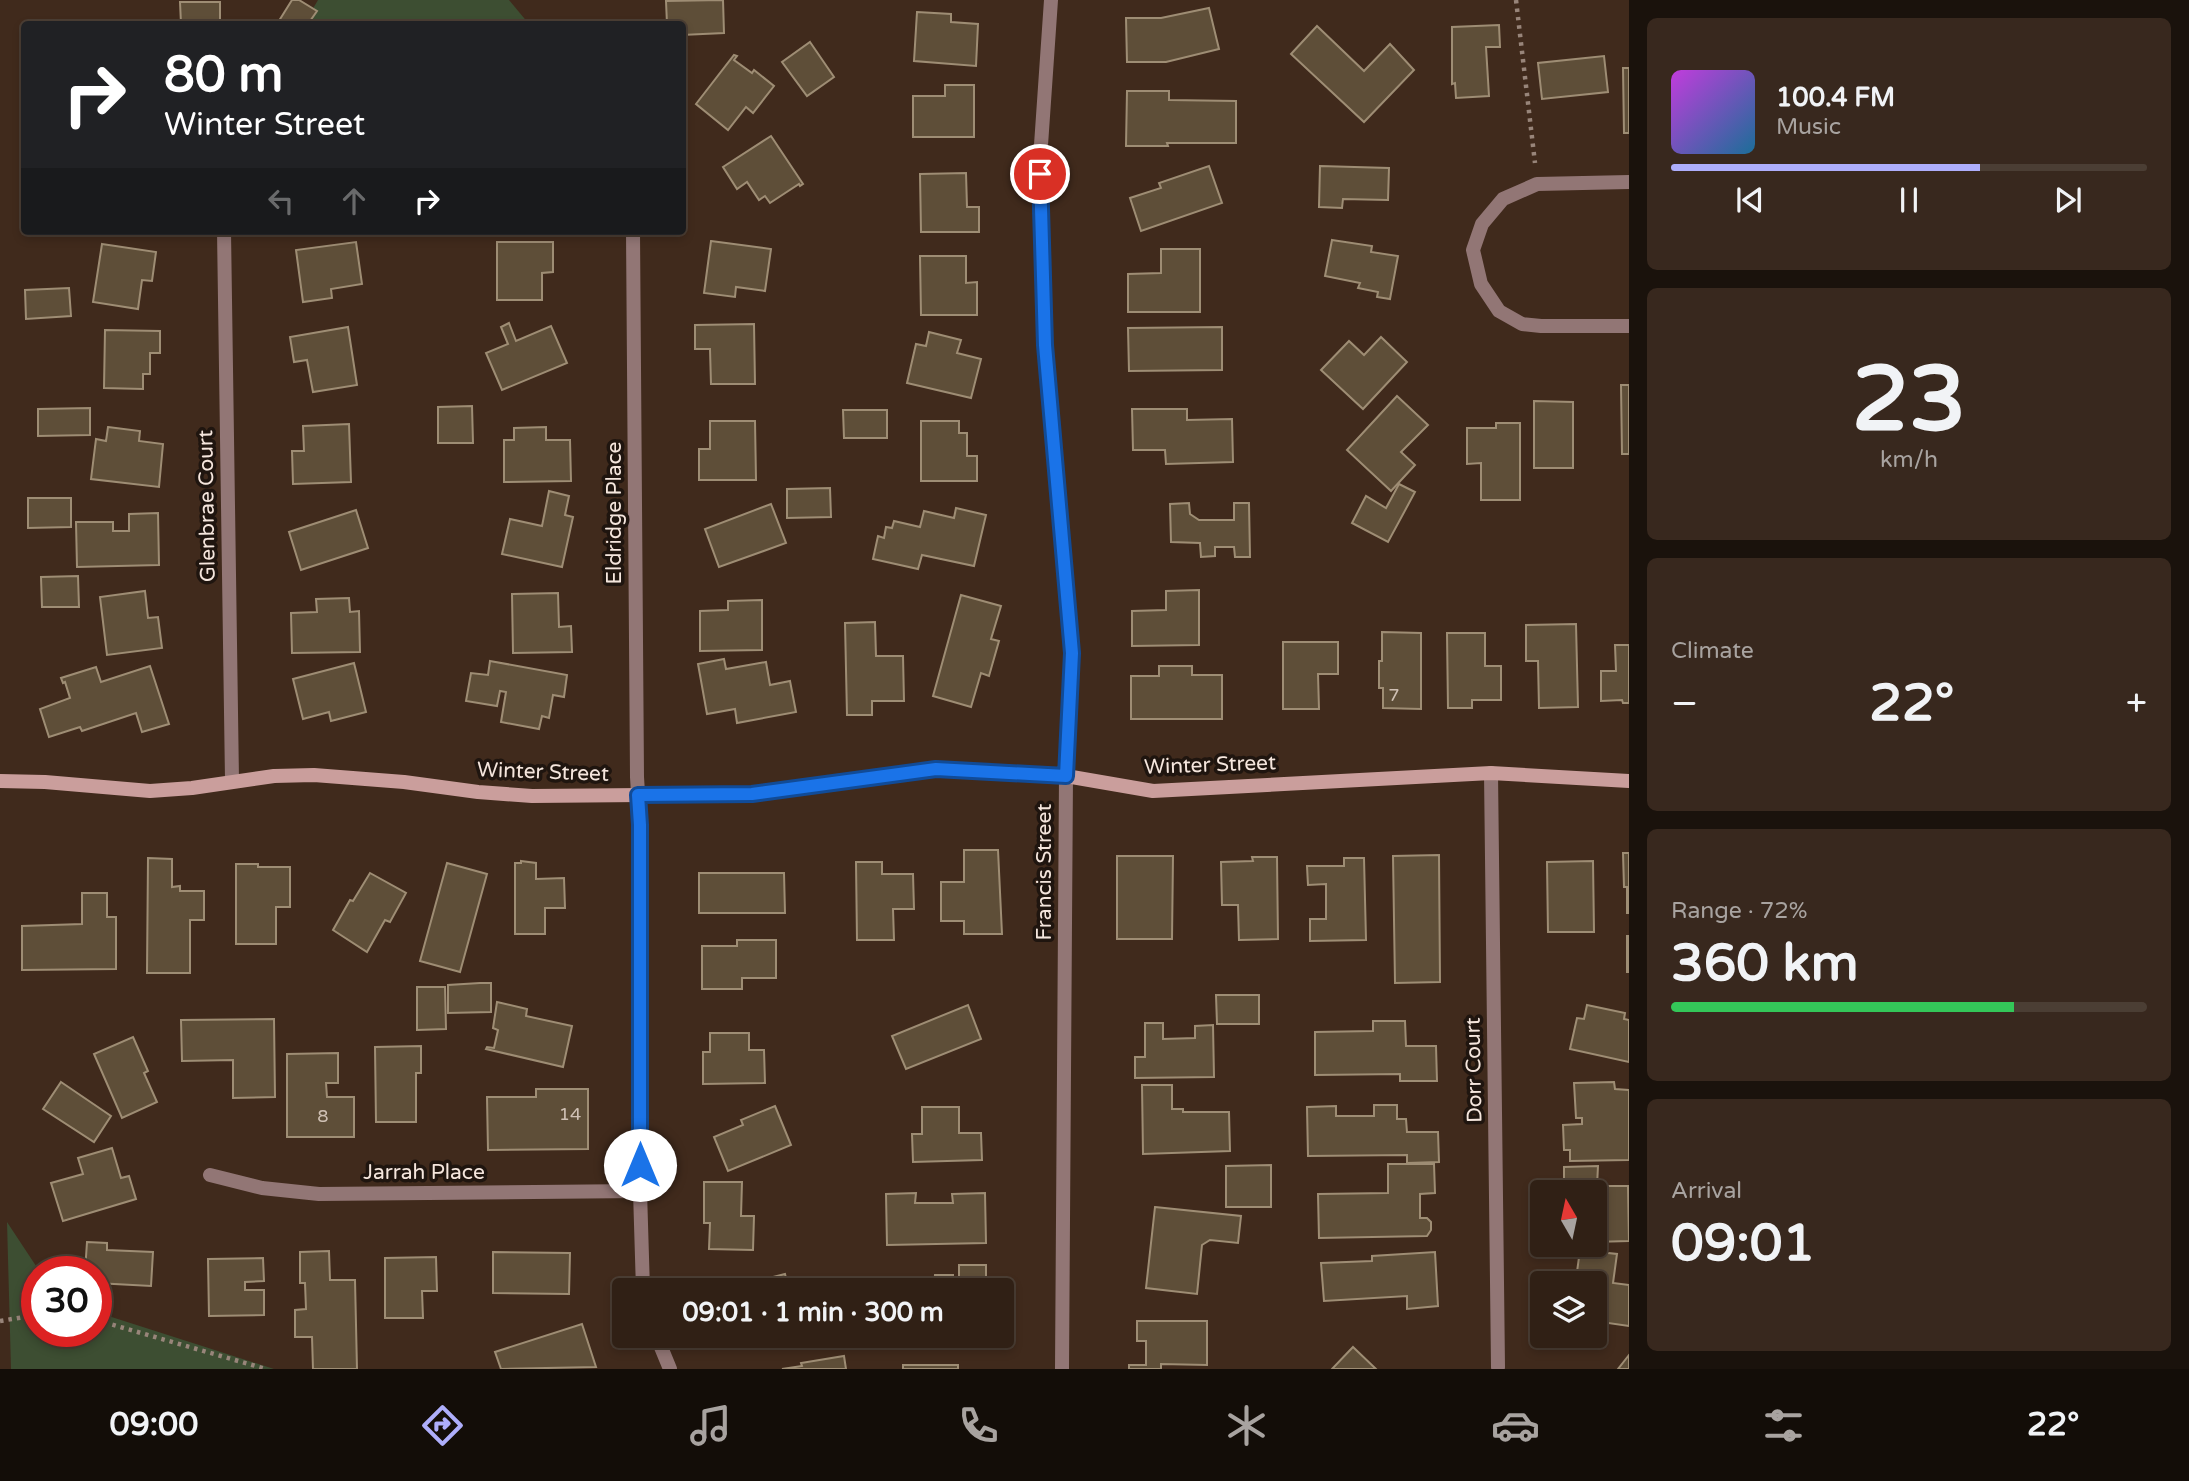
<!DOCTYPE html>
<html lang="en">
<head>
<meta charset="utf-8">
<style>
  :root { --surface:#302015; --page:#38281e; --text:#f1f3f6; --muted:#a8a3a0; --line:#4b3e34; --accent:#aeaefb }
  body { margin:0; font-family:"Varela Round",sans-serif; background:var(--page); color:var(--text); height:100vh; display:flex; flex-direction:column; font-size:26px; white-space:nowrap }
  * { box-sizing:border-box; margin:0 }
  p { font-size:23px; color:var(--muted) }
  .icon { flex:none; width:38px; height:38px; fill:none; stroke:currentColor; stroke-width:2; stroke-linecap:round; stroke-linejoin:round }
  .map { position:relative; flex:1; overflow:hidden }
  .panel { display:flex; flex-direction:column; gap:18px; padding:18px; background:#1a120c; width:560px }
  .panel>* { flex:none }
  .hud { position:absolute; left:21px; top:21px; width:665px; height:214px; border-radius:7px; box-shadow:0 4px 10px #0003,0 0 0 2px var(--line); background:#202124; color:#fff; overflow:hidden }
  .needle { width:46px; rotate:351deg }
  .buttons { position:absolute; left:1530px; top:1180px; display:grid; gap:14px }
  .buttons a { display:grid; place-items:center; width:77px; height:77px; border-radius:7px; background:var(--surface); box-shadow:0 4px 10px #0003,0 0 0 2px var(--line); font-size:35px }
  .speed { position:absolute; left:21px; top:1256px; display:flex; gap:14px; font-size:35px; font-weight:700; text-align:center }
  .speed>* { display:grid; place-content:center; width:91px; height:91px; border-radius:50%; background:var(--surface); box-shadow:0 4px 10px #0003,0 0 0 2px var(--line); line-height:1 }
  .speed .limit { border:10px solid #d22; background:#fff; color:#111 }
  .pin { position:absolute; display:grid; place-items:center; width:60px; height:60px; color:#fff; margin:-30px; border:4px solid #fff; border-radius:50%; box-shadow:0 2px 7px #0007 }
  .me { position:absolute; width:77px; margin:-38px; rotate:0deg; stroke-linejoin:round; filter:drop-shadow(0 0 5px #0008) }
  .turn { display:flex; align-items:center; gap:24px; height:147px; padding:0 28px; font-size:32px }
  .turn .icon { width:91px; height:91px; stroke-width:2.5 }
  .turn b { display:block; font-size:49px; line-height:60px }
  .lanes { display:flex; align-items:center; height:66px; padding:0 28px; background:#0003; justify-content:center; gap:35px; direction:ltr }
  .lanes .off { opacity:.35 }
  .big { font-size:52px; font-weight:800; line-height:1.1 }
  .panel .widget { flex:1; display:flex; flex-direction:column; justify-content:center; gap:10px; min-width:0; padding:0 24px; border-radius:10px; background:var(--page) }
  .panel .dial { align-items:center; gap:0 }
  .dial b { font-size:91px; line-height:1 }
  .song { display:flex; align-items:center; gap:21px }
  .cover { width:84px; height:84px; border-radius:10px; background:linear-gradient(135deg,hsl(290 70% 55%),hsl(200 70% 35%)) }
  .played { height:7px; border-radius:4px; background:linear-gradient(90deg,var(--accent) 65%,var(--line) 65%) }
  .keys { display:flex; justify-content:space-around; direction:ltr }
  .heat { display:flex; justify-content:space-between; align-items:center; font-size:38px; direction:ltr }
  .charge { height:10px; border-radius:5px; background:linear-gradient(90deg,#34c759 72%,var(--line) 0) }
  .trip { position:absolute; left:612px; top:1278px; width:402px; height:70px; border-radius:7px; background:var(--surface); box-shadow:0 4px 10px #0003,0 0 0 2px var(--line); font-weight:800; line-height:70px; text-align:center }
  .tabs { display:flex; height:112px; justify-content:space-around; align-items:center; background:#130d08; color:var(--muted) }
  .tabs .icon { width:49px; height:49px }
  .tabs .selected { color:var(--accent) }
  .tabs b { font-size:32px; color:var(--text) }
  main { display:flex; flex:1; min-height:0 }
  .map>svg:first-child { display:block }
  .green { fill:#3d4e32 }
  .building { fill:#5e4e38; stroke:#9e8d74; stroke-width:2 }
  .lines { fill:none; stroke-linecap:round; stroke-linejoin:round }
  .path { stroke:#98857a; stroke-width:4.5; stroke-dasharray:3.5 5; stroke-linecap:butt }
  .street { stroke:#927675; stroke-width:14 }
  .secondary { stroke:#ca9e9c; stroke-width:14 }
  .route-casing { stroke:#114b97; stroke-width:18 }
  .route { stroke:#1a73e8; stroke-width:12 }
  .labels { text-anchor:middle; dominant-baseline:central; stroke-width:7; stroke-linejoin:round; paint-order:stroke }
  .number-label { font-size:18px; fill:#cfc0b4 }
  .street-label { font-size:21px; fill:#f5e6dd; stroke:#1f150f }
</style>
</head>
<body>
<main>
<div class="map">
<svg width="1629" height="1369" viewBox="0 0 1629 1369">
  <rect width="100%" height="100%" fill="#402a1c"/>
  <!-- green -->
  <g class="green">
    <path d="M318,0h191l20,24h-225z"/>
    <path d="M7,1222l33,50h-3v60h59v-20l178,57h-263z"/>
  </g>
  <!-- building -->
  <g class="building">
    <path d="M292,0h7l18,11 -9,13h-31z"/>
    <path d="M723,0l1,33 -42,2v-11h-15l-1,-23z"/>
    <path d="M180,2h40v22h-39z"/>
    <path d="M1209,8l10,41 -53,13h-39l-1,-44h35z"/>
    <path d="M917,12l34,2v8l27,2 -2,42 -62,-5z"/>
    <path d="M1499,25l1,22h-14l3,49 -33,2 -1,-15 -3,1v-57z"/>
    <path d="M1317,26l47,45 26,-27 24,26 -50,52 -73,-68z"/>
    <path d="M810,42l24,35 -27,19 -25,-34z"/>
    <path d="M734,55l3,1 -3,4 18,13 2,-3 20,16 -21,27 -7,-6 -18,23 -32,-26z"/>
    <path d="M1604,56l4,36 -66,7 -4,-36z"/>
    <path d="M1623,68h6v65h-5z"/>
    <path d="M945,85h29v52h-61v-41h32z"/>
    <path d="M1127,91h42v9l67,1v42h-69l1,3h-42z"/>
    <path d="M771,136l32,48 -3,2 -1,-2 -29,19 -5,-7 -6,4 -12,-18 -10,7 -14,-22z"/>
    <path d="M1209,166l13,37 -81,28 -11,-33 31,-10 -2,-5z"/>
    <path d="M1320,166l69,2 -1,32 -45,-1 -1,9 -23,-1z"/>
    <path d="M966,173l1,34h12v25h-58l-1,-58z"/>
    <path d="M1332,240l40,6 -1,6 27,4 -8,43 -13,-2 1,-5 -20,-4 2,-5 -35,-7z"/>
    <path d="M711,241l60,8 -6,42 -29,-4 -1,10 -31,-4z"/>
    <path d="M356,242l6,42 -31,5 1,9 -29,4 -7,-52z"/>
    <path d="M497,242h56v30l-11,1v27h-45z"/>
    <path d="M102,244l54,8 -4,29 -10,-1 -4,29 -45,-7z"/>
    <path d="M1161,249h39v63h-72v-38l33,-1z"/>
    <path d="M920,256h46v27l11,-1v33h-56z"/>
    <path d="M69,288l2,28 -45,3 -1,-29z"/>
    <path d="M509,323l7,18 35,-15 16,37 -65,27 -16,-37 22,-9 -7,-17z"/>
    <path d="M754,324l1,60h-44l-1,-35h-15v-24z"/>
    <path d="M348,327l9,58 -44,7 -6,-32 -13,2 -4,-25z"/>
    <path d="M1222,327v43l-93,1 -1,-43z"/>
    <path d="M105,330l55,1v22h-10v21h-7v15l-39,-1z"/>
    <path d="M929,332l32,8 -4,13 24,6 -10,39 -64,-15 9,-39 10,2z"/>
    <path d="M1381,337l26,25 -44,47 -42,-39 28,-29 15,14z"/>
    <path d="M1621,385h8v69h-7z"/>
    <path d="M1397,396l31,29 -27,27 14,13 -24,26 -44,-41z"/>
    <path d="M1534,401l39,1v66h-39z"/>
    <path d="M472,406l1,37h-35v-36z"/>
    <path d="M90,408v27l-52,1v-27z"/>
    <path d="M1132,409h55v11l45,-1 1,43 -67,2 -1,-14h-32z"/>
    <path d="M843,410h44v28h-43z"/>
    <path d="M710,421h45l1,59h-57v-31h11z"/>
    <path d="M921,421h38v12h8v23h10v25h-56z"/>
    <path d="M1496,423h24v77h-39v-37l-14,1v-36h29z"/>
    <path d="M349,424l2,58 -58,2 -1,-33h12l-1,-25z"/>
    <path d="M108,427l32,4 -1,10 24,3 -4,43 -68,-8 5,-40 10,2z"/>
    <path d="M546,427v13h24l1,41 -67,1v-42h10v-12z"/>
    <path d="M1399,484l16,8 -27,50 -36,-19 14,-27 20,12z"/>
    <path d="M830,488l1,29 -44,1v-29z"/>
    <path d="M549,491l20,5 -4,19 8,2 -11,50 -60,-13 8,-35 32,7z"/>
    <path d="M28,498h43v29l-43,1z"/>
    <path d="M1189,503l1,11 9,6h35v-17h15l1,54h-15l-1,-10h-19v9l-14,1 -1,-14 -29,-1 -1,-38z"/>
    <path d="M771,504l15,39 -67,24 -14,-38z"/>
    <path d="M956,508l30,7 -12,51 -52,-11 -4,14 -45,-10 5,-23 6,2 2,-11 6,1 2,-7 26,6 4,-16 30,7z"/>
    <path d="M356,510l12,38 -67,22 -12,-38z"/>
    <path d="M158,513l1,52 -82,2 -1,-45h37v9h16v-17z"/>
    <path d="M78,576l1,31h-37l-1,-30z"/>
    <path d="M1199,590v55l-67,1v-35l34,-1v-19z"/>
    <path d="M145,591l3,27 10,-1 4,31 -55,7 -7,-58z"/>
    <path d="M558,593l1,34 12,-1 1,26 -59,1 -1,-59z"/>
    <path d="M961,595l40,11 -10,33 8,2 -10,35 -8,-3 -10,34 -38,-11z"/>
    <path d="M349,598l1,14 9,-1 1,41 -68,1 -1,-40 26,-1 -1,-13z"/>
    <path d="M762,600v50l-62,1v-40l28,-1v-9z"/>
    <path d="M875,622l1,34h27l1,45h-32v14h-25l-2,-92z"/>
    <path d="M1576,624l2,83 -39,1 -1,-47h-12v-36z"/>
    <path d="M1382,632l39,1v76l-38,-1v-20h-4v-27h3z"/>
    <path d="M1447,633h38v33h16v34h-29v8h-24z"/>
    <path d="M1283,642h55v32h-20l1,35h-36z"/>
    <path d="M1615,645h14v58h-6l-1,-3 -21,1v-30h15z"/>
    <path d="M724,659l2,10 40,-7 4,23 20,-4 6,31 -59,11 -2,-14 -28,5 -9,-50z"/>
    <path d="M490,661l77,14 -3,22 -11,-2 -4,23 -7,-2 -3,13 -38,-7 5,-30 -6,-1 -3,15 -31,-5 5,-28 17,2z"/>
    <path d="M354,663l12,49 -35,9 -2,-9 -26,7 -10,-40z"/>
    <path d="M150,666l19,58 -27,8 -6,-19 -54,18 -2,-4 -31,10 -9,-28 30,-11 -5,-16 -2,1 -2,-5 35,-11 5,15z"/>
    <path d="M1159,666h33v9h30v44h-91v-43h28z"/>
    <path d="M964,850h34l4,84h-38v-13h-23v-39h23z"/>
    <path d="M1623,853h6v60h-2v-26h-3z"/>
    <path d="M1439,855l1,127 -45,1 -2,-127z"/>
    <path d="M1117,856h56l-1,83h-55z"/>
    <path d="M1252,857h25l1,82 -39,1 -1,-35h-16l-1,-43 32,-1z"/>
    <path d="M148,858l24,1v28l8,-1v5h24v29h-14v53h-43z"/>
    <path d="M1344,858h20l2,82 -56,1v-22h16v-35l-18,1 -1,-19h37z"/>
    <path d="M521,861l15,2v16l28,-1 1,30h-20v26h-30v-71h6z"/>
    <path d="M1593,861l1,71h-46l-1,-70z"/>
    <path d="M856,862h26v12h31l1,35h-21l1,31h-37z"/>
    <path d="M447,863l40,11 -27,98 -40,-11z"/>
    <path d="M236,864h22v3h32v40h-14v37h-40z"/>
    <path d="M370,873l36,20 -16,29 -5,-2 -18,32 -34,-22 17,-30 3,1z"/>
    <path d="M699,873h85l1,40h-86z"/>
    <path d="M82,893h25v24h9v52l-94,1v-44l60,-2z"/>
    <rect x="1627" y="936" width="2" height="36"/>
    <path d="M737,940h39v38h-34v11h-40v-43h35z"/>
    <path d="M480,983h11v29l-43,1v-28z"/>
    <path d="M417,987h28l1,42 -29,1z"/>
    <path d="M1216,995h43v29h-42z"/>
    <path d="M497,1002l30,7 -1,7 46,10 -9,41 -77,-18 1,-2 7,1 4,-18 -5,-2z"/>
    <path d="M968,1005l13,34 -75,30 -14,-33z"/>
    <path d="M1587,1005l38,8 -1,6 5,1v42l-59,-13 7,-31 7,1z"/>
    <path d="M274,1019l1,78 -42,1v-38l-51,1 -1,-41z"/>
    <path d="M1373,1021h32l1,25h30l1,35h-37v-7l-85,1v-43l58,-1z"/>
    <path d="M1145,1023h18v16l32,-1v-12l18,-1 1,52 -79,1v-21h10z"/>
    <path d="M710,1033h39v17h15l1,33 -62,1v-32h7z"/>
    <path d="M133,1037l15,34 -4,2 13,29 -35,16 -28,-64z"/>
    <path d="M421,1046v27h-5v49h-40l-1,-75z"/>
    <path d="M338,1053v30h-12l1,14h27v40h-67v-83z"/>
    <path d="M61,1082l50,34 -17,26 -51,-33z"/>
    <path d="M1614,1082l1,7 14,1v70l-59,1v-11h-6l-1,-25 19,-1v-6h-6l-2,-35z"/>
    <path d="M1142,1085h30v24h11v3h46l1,39 -87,3z"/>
    <path d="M536,1089h52v60l-100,1 -1,-53h49z"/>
    <path d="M1374,1105h23v14h9l1,13h31l1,30 -32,1v-8l-99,1 -1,-49 29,-1v10h38z"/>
    <path d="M775,1106l16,39 -63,26 -14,-34 29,-12 -2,-5z"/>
    <path d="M922,1107h37v26h22l1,27 -69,2 -1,-28h10z"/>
    <path d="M112,1148l9,30 8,-2 7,23 -73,22 -12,-38 32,-9 -5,-16z"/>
    <path d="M1388,1164h46l1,29 -15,1v24h7l4,4v8l-4,6 -108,2 -1,-44 70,-1z"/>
    <path d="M1271,1165v42h-45v-41z"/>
    <path d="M1598,1166l-1,20h31l1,55 -35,1v-50h-30v-25z"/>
    <path d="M704,1182h38l-1,34h13l-1,34 -44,-1 1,-26h-6z"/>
    <path d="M916,1193l-1,10h38l-1,-9 33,-1 1,50 -99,2 -1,-51z"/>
    <path d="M1155,1207l86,9 -3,27 -28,-3 -8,5 -5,49 -51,-6z"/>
    <path d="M87,1242l20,1v7l46,2 -2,34 -55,-3v-11h-11z"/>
    <path d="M1580,1250l37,4 -4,29 16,2v41l-35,-5v-38h-12v-3l-6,-1z"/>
    <path d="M329,1251l1,29h25l2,89h-44l-1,-32h-17v-27l11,-1 -1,-26h-5v-31z"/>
    <path d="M493,1252l77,1 -1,41 -76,-1z"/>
    <path d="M1435,1252l3,54 -31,3v-13l-83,5 -3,-38 51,-2v-5z"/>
    <path d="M436,1257l1,34h-15l1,27h-38v-60z"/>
    <path d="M263,1258l1,23 -19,1v8h19v25l-55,1 -1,-57z"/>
    <rect x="959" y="1265" width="27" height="25"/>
    <path d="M785,1274l4,16h-34l-2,-8z"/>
    <path d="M935,1275h18v15h-74v-6h55z"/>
    <path d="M1137,1321h70v44l-46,-1v5h-32v-4h17v-24h-9z"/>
    <path d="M582,1324l14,43 -95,2 -6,-17z"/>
    <path d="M728,1335h42l-40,10z"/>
    <path d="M1353,1347l23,22h-44z"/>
    <path d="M1629,1355v14h-11z"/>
    <path d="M844,1356l2,13h-64l20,-3 -1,-3z"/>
    <rect x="903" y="1365" width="55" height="4"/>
  </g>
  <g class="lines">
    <!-- path -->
    <g class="path">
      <path d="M1516,0l19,163"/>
      <path d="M96,1320l170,49"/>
      <path d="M0,1321l37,-6"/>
    </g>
    <!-- street -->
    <g class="street">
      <path d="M1051,0l-12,174 6,171 27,308 -6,123 -4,593"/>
      <path d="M1629,182l-92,2 -34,15 -21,25 -9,26 8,34 18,27 23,13 19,2h88"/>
      <path d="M224,231l8,549"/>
      <path d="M633,231l4,546 3,48v366l3,99"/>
      <path d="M1491,773l7,594"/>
      <path d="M210,1175l52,13 57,6 321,-3"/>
      <path d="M656,1335l14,34"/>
    </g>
    <!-- secondary -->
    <path class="secondary" d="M0,781l45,1 105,9 42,-3 82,-12 40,-1 90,7 74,10 54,4 220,-2 184,-25 130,7 87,15 338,-18 138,8"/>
  </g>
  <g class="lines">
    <!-- route casing -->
    <g class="route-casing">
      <path id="route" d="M640,1165v-340l-2,-30 114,-1 184,-25 130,7 6,-123 -27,-308 -5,-171"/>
    </g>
    <!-- route -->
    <use href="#route" class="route"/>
  </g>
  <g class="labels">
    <!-- number labels -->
    <g class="number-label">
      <text x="1394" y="695">7</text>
      <text x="570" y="1114">14</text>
      <text x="323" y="1116">8</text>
    </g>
    <!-- street labels -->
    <g class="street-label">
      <text transform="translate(207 506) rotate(-91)">Glenbrae Court</text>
      <text transform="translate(614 513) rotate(-90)">Eldridge Place</text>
      <text transform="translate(1210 765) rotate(-2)">Winter Street</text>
      <text transform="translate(543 772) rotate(2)">Winter Street</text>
      <text transform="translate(1044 872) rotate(-90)">Francis Street</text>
      <text transform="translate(1474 1070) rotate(-91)">Dorr Court</text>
      <text x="424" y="1172">Jarrah Place</text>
    </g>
  </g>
</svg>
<div class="buttons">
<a><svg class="needle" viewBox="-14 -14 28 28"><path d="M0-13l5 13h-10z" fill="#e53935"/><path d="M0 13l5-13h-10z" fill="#a8a3a0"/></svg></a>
<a><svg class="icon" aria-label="layers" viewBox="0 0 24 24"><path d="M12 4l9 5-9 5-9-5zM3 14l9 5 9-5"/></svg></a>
</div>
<div class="speed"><div class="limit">30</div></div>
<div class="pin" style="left:1040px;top:174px;background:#d93025"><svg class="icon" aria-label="arrive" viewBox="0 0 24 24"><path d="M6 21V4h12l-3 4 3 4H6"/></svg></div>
<svg class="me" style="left:640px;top:1165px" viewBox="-20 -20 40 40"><circle r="19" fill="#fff"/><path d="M0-13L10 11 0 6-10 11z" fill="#1a73e8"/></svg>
<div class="trip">09:01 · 1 min · 300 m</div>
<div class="hud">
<div class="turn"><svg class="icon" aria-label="right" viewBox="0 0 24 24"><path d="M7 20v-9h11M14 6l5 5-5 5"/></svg><div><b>80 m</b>Winter Street</div></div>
<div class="lanes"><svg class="icon off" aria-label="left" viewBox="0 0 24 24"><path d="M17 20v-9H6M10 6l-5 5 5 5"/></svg><svg class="icon off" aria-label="ahead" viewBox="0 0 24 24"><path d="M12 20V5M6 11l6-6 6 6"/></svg><svg class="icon" aria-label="right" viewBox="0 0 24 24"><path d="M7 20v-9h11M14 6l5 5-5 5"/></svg></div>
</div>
</div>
<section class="panel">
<div class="widget">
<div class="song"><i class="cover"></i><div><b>100.4 FM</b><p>Music</p></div></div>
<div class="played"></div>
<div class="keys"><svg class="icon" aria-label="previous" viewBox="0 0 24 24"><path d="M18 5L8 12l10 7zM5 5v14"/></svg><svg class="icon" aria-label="pause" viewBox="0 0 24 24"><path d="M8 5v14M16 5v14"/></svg><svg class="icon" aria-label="next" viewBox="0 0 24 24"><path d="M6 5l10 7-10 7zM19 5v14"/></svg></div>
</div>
<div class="widget dial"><b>23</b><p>km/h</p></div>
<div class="widget"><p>Climate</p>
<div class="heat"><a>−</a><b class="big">22°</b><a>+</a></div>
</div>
<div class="widget"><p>Range · 72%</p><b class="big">360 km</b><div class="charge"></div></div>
<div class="widget"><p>Arrival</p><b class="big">09:01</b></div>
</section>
</main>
<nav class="tabs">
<b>09:00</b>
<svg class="icon selected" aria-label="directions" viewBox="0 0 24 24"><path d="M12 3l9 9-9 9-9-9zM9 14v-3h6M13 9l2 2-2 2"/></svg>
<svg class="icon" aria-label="music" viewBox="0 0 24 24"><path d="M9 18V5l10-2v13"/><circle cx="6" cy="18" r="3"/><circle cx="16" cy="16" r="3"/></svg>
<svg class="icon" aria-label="phone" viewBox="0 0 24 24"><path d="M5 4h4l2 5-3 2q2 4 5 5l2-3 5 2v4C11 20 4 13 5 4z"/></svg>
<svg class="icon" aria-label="climate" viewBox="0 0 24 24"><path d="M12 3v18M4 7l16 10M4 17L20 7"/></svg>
<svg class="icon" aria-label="car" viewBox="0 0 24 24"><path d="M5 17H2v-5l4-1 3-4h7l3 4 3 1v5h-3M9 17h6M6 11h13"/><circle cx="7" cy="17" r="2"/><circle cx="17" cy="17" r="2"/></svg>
<svg class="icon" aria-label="filters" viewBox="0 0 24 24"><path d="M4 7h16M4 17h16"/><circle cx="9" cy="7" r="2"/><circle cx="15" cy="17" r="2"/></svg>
<b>22°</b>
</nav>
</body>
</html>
